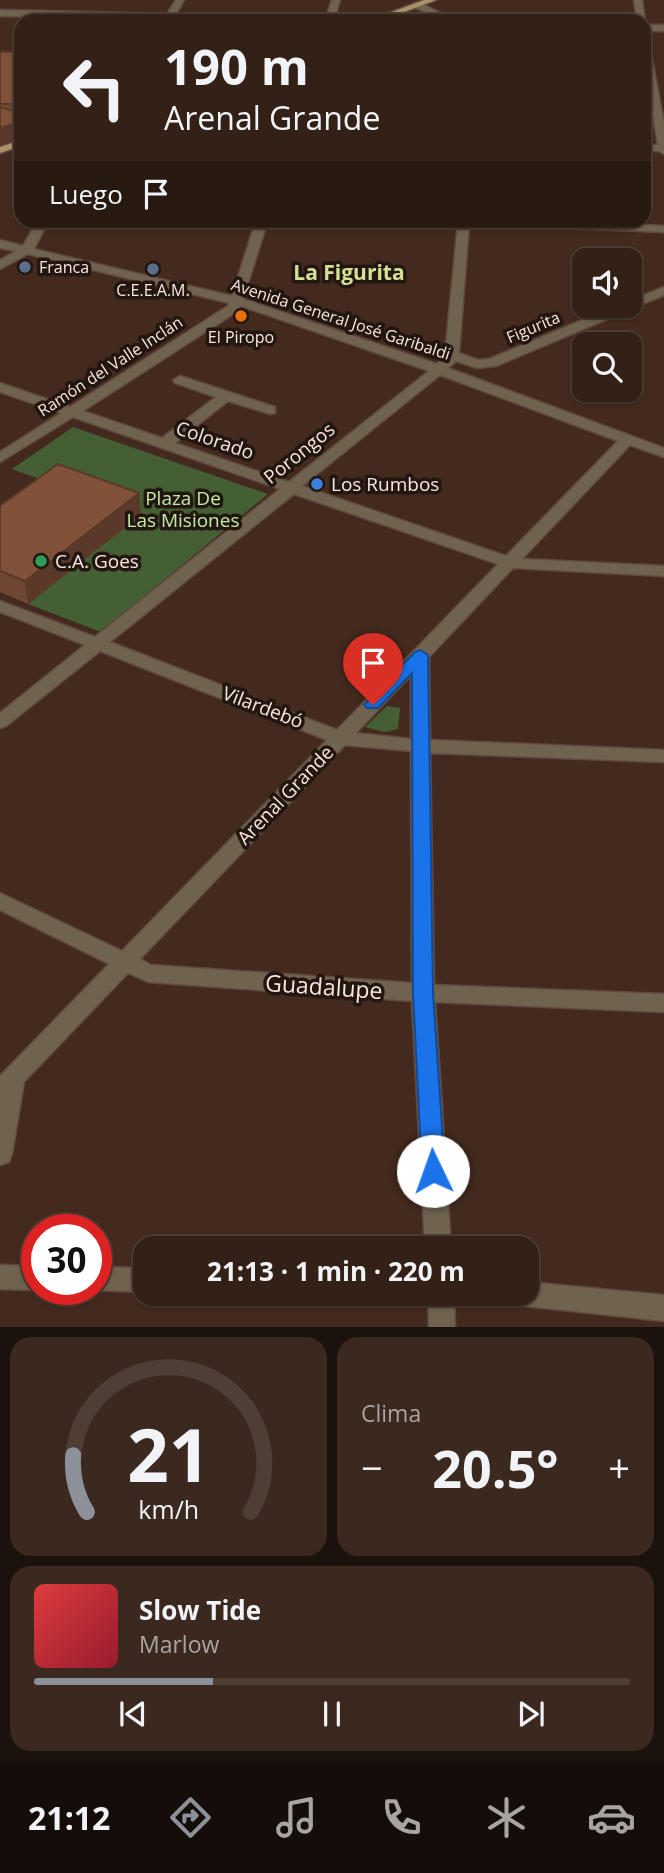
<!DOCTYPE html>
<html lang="es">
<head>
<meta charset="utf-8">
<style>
  :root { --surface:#332016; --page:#3b281f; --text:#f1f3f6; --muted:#a9a3a1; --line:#4e3e35; --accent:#8c9099 }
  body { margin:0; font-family:"Open Sans",sans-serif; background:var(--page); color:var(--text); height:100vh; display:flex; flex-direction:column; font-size:26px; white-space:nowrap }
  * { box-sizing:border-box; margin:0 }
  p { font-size:23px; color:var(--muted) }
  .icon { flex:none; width:38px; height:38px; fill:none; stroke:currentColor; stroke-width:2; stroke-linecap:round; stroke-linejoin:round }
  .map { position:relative; height:1327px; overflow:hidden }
  .sheet { display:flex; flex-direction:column; gap:10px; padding:10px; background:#1c120c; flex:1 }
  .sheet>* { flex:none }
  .hud { position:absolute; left:14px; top:14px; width:637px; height:214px; border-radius:21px; box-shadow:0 2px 5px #0004,0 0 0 2px var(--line); background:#332016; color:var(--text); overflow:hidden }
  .controls { position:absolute; left:572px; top:248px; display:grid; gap:14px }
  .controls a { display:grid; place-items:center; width:70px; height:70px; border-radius:14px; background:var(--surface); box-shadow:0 2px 5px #0004,0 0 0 2px var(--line); font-size:35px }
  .speed { position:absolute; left:21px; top:1214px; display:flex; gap:14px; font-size:35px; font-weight:700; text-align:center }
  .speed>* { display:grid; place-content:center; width:91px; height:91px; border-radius:50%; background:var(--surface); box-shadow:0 2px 5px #0004,0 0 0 2px var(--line); line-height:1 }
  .speed .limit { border:10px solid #d22; background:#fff; color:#111 }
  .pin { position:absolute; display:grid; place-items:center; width:60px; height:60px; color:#fff; margin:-72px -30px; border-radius:50% 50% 50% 0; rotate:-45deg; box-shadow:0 0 7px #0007 }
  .pin .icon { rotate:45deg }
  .me { position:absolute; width:77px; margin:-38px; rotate:357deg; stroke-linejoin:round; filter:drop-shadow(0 0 5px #0008) }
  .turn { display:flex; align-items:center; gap:24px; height:147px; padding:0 35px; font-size:32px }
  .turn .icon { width:91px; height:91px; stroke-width:2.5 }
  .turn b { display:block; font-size:49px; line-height:60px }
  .then { display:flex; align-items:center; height:66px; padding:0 35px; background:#0003; gap:14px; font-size:26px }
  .big { font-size:52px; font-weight:700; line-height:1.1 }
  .sheet .widget { flex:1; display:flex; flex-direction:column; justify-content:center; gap:10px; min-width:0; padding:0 24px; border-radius:21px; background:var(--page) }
  .sheet .dial { align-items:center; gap:0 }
  .dial svg { height:182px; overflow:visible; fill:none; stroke:var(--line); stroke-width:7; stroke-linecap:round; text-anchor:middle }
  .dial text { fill:var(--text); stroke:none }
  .song { display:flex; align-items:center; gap:21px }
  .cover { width:84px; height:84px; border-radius:10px; background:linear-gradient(135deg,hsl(0 70% 55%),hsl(350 70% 35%)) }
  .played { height:7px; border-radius:4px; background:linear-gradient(90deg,var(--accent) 30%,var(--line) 30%) }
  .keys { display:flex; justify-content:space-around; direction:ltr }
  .heat { display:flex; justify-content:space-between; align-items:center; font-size:38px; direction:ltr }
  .sheet .tiles { flex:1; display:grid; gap:10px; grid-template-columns:1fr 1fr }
  .widget:last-child { grid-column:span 2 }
  .trip { position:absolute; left:133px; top:1236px; width:406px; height:70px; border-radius:21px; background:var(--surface); box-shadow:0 2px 5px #0004,0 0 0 2px var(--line); font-weight:700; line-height:70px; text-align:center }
  .tabs { display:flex; height:112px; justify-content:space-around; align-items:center; background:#140d09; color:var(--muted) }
  .tabs .icon { width:49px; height:49px }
  .tabs .selected { color:var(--accent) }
  .tabs b { font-size:32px; color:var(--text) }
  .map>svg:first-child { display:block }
  .green { fill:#455f35 }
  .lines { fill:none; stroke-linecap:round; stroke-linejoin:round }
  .minor-casing { stroke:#61483d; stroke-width:3 }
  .major-casing { stroke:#61483d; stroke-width:3 }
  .minor { fill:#6f624f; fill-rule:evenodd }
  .major { fill:#ab916a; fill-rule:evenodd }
  .wall { fill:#6f4632 }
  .shaded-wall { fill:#5a3929 }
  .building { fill:#81513a; stroke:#5a3929; stroke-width:2 }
  .route { fill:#1a73e8; stroke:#114b97; stroke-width:2 }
  .service-dot { fill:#5c6f8a; stroke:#221610; stroke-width:2.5 }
  .food-dot { fill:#e8710a; stroke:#221610; stroke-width:2.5 }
  .shop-dot { fill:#3f7fe0; stroke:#221610; stroke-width:2.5 }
  .leisure-dot { fill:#2e9e5b; stroke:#221610; stroke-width:2.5 }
  .labels { text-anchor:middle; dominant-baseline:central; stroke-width:7; stroke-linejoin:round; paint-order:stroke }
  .far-poi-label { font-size:16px; fill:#f8e6de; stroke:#221610 }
  .far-street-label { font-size:16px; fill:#f8e6de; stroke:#221610 }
  .street-label { font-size:19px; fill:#f8e6de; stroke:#221610 }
  .poi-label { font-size:19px; fill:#f8e6de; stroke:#221610; text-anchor:start }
  .park-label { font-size:19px; fill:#c0eba5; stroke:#221610 }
  .far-district-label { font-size:21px; font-weight:bold; fill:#d4e093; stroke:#221610 }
  .near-street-label { font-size:23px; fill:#f8e6de; stroke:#221610 }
</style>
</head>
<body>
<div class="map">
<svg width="664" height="1327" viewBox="0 0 664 1327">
  <rect width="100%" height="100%" fill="#442a1e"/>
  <!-- green -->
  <g class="green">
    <path d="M73,427l195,67 -167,138 -73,-28 112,-89 -128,-46z"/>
    <path d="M387,706l13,2 -2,21 -14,3 -19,-5z"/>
  </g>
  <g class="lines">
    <!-- minor casing -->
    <g class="minor-casing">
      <g id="minor">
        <path d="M176,0h8l-8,14 150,3 6,-17h8l-5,17h40l4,3 -206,-1 -10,2 1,-2 -164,-3v-6l167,4z"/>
        <path d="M634,0h8l3,21 -1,2 -7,-2z"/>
        <path d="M414,3h6l37,18h-11l-32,-14z"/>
        <rect x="644" y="25" width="20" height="6"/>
        <path d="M644,35l4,3 16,85v31l-5,-3h-15v-6h14l-14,-81z"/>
        <path d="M38,220h11l-15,29 198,47 24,-76h12l-25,79 194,65 8,-9 13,-132 -2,-3h93l115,6v6l-195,-8 -10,129 19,7 11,-1 127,-53h14v-5l34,-14v8l-168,71 -19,2 -21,-7 -8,7 216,80v9l-34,-12 -108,114 142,7v10l-151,-8 -84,89 1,83 234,10v12l-234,-9 4,232 230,9v18l-229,-10 16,246h-26l-13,-247 -264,-19 -20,-9 -104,109 -12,72 -3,8 -9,3v-89l109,-112 -109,-54v-17l122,58 205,-211 -227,-89 -94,75 -6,2v-15l85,-68 -85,-33v-11l95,36 185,-148 -207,-72 -73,45v-10l61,-39 -61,-21v-9l70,24 158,-101 1,-3 -201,-49 -28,15v-9l16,-9 -16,-3v-8l23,6zM241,306l188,65 -140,111 -114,-39 53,-42 42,13 5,-1v-6l-95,-31 -7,4 2,3 41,14 -54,41 -79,-27 155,-100zM440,375l178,66 -112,115 -204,-70zM294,494l204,70 -161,166 -227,-88zM411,675v64l-55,-6zM345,745l66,6 1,232 -261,-18 -11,-6z"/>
        <path d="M0,1265l37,1 1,24 -38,-1z"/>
        <path d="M96,1267l49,1v24l-53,-2h4z"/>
        <path d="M527,1282l137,13v26l-148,-16 -9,-3 -4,-9h24z"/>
        <path d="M428,1293h26l1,34h-26z"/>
      </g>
    </g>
    <!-- major casing -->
    <g class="major-casing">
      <g id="major">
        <path d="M424,0h12l-56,21h-12z"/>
        <path d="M21,140v6l-21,7v-6z"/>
      </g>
    </g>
    <!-- minor -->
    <use href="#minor" class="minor"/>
    <!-- major -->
    <use href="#major" class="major"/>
  </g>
  <!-- wall -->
  <g class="wall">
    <path d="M0,52h21v102l-7,-3 -1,-10 -13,4z"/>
    <path d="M139,493l2,22 -113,89 -28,-12v-86z"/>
  </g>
  <!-- shaded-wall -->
  <g class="shaded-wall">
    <path d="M21,122v16l-9,-3 1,6 -13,4v-17z"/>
    <path d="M139,493l2,22 -113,89 -3,-23z"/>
  </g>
  <!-- building -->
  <g class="building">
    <rect x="0" y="52" width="21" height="52"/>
    <path d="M0,107l21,7v16v-8l-21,6z"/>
    <path d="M21,132v6l-9,-3z"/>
    <path d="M58,464l81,29 -114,88 -25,-10v-65z"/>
  </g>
  <!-- route -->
  <path class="route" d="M420,650l8,5 5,338 12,178 -4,7 -8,3 -7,-3 -4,-7 -9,-178 -1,-320 -34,35h-11l-3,-3 51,-53z"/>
  <!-- markers -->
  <g class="service-dot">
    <circle cx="25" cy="267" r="7"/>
    <circle cx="153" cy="269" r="7"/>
  </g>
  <circle class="food-dot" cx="241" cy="316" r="7"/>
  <circle class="shop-dot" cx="317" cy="484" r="7"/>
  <circle class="leisure-dot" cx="41" cy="561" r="7"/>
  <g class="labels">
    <!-- far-poi labels -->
    <g class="far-poi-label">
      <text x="39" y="267" text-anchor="start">Franca</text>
      <text x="153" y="290">C.E.E.A.M.</text>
      <text x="241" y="337">El Piropo</text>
    </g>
    <!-- far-street labels -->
    <g class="far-street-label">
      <text transform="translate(341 319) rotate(18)">Avenida General José Garibaldi</text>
      <text transform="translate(533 327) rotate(-23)">Figurita</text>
      <text transform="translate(110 366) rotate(-33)">Ramón del Valle Inclán</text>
    </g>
    <!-- street labels -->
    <g class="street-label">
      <text transform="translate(215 440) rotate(19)">Colorado</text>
      <text transform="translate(299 453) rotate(-39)">Porongos</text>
      <text transform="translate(263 707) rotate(21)">Vilardebó</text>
      <text transform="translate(285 795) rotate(-46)">Arenal Grande</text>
    </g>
    <!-- poi labels -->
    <g class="poi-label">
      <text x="331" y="484">Los Rumbos</text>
      <text x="55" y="561">C.A. Goes</text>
    </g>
    <!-- park labels -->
    <g class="park-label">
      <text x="183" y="498">Plaza De<tspan x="183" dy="22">Las Misiones</tspan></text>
    </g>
    <!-- far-district labels -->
    <g class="far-district-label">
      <text x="349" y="272">La Figurita</text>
    </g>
    <!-- near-street labels -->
    <g class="near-street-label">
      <text transform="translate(324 986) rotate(4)">Guadalupe</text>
    </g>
  </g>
</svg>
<div class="controls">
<a><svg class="icon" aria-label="sound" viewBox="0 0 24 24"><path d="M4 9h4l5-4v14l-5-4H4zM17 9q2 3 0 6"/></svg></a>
<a><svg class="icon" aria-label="search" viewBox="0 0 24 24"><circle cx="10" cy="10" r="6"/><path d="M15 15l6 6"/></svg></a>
</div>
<div class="speed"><div class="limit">30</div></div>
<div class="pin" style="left:373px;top:705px;background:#d93025"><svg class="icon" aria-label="arrive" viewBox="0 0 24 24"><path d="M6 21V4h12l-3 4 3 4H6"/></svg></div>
<svg class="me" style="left:433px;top:1171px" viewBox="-20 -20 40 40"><circle r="19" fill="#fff"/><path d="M0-13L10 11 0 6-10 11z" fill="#1a73e8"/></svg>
<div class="trip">21:13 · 1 min · 220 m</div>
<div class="hud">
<div class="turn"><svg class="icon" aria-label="left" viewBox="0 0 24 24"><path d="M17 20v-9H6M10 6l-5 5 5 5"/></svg><div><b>190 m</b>Arenal Grande</div></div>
<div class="then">Luego<svg class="icon" aria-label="arrive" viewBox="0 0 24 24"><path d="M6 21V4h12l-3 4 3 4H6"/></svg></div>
</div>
</div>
<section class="sheet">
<div class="tiles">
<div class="widget dial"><svg viewBox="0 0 100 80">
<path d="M14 69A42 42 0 1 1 86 69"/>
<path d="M14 69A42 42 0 0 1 8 44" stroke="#8c9099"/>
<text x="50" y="56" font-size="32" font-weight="700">21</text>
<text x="50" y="72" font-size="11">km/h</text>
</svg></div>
<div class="widget"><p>Clima</p>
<div class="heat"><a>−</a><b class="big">20.5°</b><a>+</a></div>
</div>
<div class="widget">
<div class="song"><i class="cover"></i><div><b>Slow Tide</b><p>Marlow</p></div></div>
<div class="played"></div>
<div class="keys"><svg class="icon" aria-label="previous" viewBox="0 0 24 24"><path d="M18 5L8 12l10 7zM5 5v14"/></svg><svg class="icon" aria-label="pause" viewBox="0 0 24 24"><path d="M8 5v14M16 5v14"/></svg><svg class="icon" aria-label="next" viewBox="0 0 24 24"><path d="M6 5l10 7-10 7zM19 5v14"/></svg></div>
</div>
</div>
</section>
<nav class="tabs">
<b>21:12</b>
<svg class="icon selected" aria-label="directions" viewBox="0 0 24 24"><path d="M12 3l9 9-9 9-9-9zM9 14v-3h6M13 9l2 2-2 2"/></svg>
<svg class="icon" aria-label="music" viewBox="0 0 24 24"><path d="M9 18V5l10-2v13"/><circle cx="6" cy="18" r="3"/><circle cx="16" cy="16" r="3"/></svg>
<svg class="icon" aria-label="phone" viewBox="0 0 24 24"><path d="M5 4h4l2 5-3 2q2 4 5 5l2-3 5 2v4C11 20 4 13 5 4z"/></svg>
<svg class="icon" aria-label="climate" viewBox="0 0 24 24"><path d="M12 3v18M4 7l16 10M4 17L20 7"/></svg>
<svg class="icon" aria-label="car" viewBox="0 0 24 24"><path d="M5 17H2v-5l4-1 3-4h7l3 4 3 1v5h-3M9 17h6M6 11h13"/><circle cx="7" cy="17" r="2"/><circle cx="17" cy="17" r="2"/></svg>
</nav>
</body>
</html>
